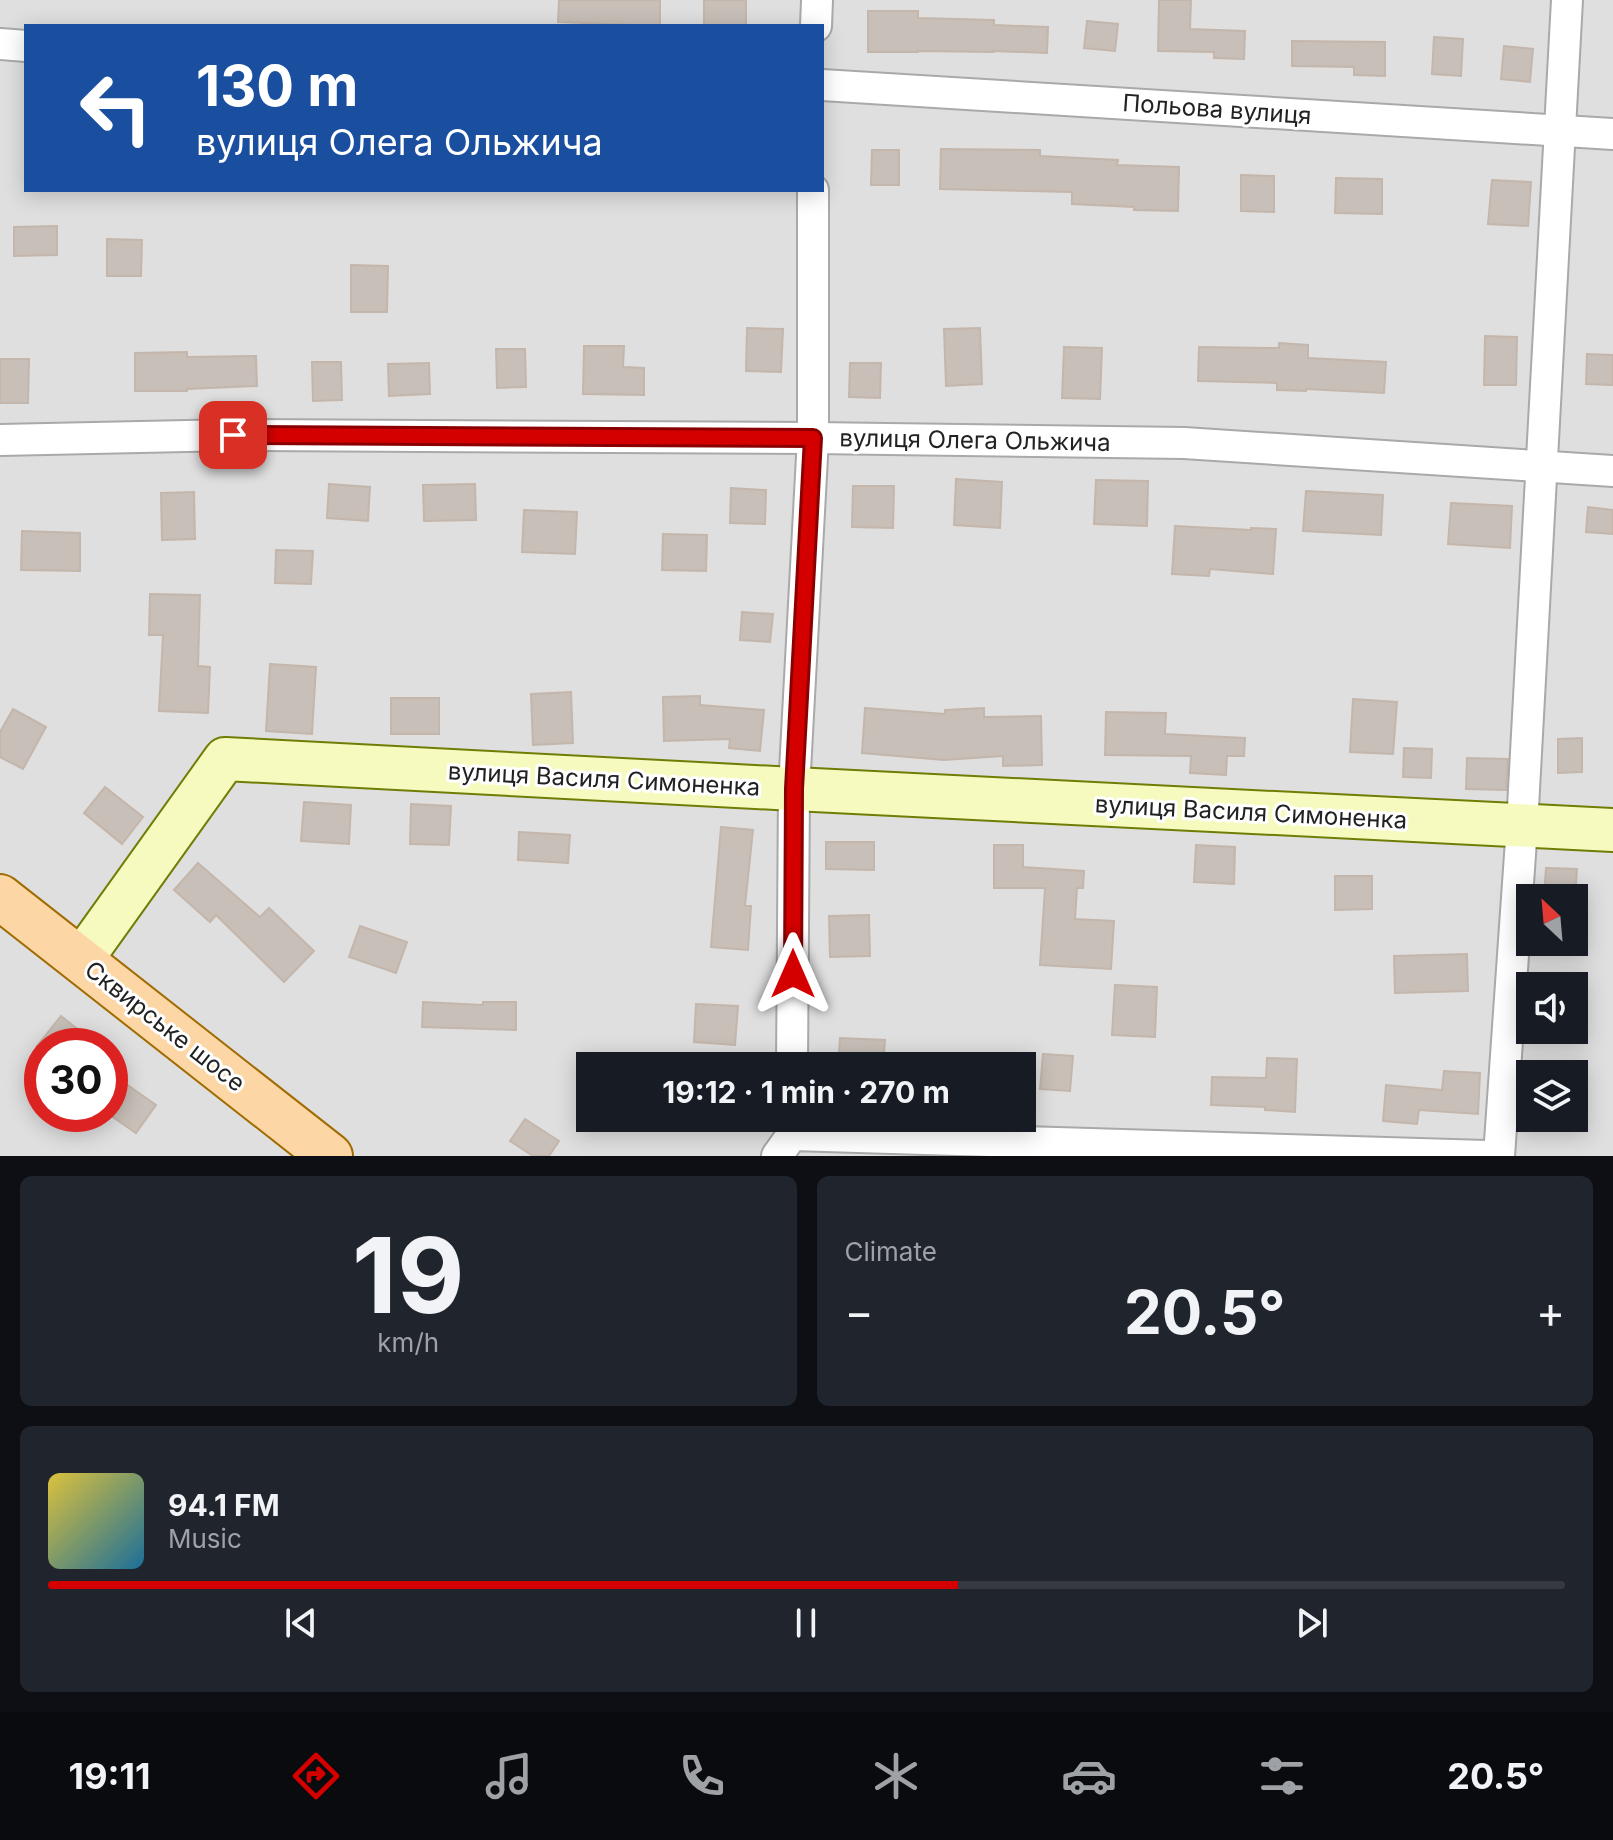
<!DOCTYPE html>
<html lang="en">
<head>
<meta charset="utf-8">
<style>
  :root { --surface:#171b24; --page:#20242c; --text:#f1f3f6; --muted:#9ea1a6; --line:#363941; --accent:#d40000 }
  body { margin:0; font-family:Inter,sans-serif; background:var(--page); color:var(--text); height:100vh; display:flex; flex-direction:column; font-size:30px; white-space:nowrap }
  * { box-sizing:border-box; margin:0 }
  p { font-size:26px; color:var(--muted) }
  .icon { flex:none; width:44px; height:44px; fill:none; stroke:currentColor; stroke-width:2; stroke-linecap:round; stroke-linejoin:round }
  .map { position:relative; height:1156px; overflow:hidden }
  .sheet { display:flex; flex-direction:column; gap:20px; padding:20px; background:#0d0f14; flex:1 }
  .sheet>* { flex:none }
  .top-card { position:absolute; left:24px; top:24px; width:800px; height:168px; border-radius:0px; box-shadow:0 4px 20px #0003; background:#1a4fa0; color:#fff; overflow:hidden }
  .needle { width:52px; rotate:334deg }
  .buttons { position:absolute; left:1516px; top:884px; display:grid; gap:16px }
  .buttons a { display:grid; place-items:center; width:72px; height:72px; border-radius:0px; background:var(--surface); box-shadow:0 4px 20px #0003; font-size:40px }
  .speed { position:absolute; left:24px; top:1028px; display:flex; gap:16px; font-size:40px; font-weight:700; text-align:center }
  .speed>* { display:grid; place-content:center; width:104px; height:104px; border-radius:50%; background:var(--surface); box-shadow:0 4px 20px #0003; line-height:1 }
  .speed .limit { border:12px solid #d22; background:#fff; color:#111 }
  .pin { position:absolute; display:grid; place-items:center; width:68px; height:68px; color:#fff; margin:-34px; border-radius:16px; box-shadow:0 4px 12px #0006 }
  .me { position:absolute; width:88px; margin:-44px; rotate:0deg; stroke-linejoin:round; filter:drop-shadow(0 0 6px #0008) }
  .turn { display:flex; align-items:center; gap:28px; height:168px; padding:0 40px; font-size:36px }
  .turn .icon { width:104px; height:104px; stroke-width:2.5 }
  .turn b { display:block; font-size:56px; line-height:68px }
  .big { font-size:60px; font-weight:700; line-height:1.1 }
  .sheet .card { flex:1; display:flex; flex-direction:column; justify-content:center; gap:12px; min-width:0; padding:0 28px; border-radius:12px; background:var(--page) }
  .sheet .dial { align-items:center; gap:0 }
  .dial b { font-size:104px; line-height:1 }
  .song { display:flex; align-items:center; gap:24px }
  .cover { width:96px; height:96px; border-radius:12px; background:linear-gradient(135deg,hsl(50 70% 55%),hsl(200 70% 35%)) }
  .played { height:8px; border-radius:4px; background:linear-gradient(90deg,var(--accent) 60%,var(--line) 60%) }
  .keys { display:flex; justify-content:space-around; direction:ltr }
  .heat { display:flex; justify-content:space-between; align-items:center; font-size:44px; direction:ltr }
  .sheet .tiles { flex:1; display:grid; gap:20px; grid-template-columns:1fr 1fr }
  .card:last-child { grid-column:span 2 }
  .trip { position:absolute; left:576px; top:1052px; width:460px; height:80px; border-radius:0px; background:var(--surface); box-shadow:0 4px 20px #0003; font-weight:700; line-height:80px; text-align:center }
  .dock { display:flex; height:128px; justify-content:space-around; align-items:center; background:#090b0e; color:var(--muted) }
  .dock .icon { width:56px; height:56px }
  .dock .on { color:var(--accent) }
  .dock b { font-size:36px; color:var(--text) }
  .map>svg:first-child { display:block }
  .residential { fill:#e0dfdf; fill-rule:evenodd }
  .building { fill:#c7bfb8; stroke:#c4b6ab; stroke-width:2 }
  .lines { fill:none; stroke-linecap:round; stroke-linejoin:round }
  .street-casing { stroke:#a9a9a9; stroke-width:34 }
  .secondary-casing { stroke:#707d05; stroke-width:46 }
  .primary-casing { stroke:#a06b00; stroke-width:48 }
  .street { stroke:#fff; stroke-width:30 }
  .secondary { stroke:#f7fabf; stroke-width:42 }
  .primary { stroke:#fcd6a4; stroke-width:44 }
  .route-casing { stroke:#8a0000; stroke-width:20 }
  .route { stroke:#d40000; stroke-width:14 }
  .labels { text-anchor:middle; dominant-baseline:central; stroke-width:6; stroke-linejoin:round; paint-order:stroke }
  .street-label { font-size:24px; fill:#222; stroke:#fff }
</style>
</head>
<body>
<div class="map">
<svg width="1613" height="1156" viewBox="0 0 1613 1156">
  <rect width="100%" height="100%" fill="#f2efe9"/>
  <!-- residential -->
  <path class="residential" d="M0,0h1613v1156h-1613zM26,26h796v164h-796zM1530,898h44v44h-44zM1530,986h44v44h-44zM42,1046h68v68h-68zM590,1066h432v52h-432zM1530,1074h44v44h-44z"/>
  <!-- building -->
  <g class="building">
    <path d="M559,0h101v26l-102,-4z"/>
    <rect x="704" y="0" width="42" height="26"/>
    <path d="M1159,0h32l-1,29 55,2 -1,28 -30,-1v-6l-56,-1z"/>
    <path d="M868,11h50v7l76,2v5l54,2 -1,26 -54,-2v1l-75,-1v1h-50z"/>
    <path d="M1087,21l31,3 -3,27 -31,-3z"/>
    <path d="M1434,37l29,2 -2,37 -29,-2z"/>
    <path d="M1292,41l93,1v34l-31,-1v-8l-62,-1z"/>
    <path d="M1504,46l29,3 -3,33 -29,-3z"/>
    <path d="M941,149l99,1v6l78,4 -1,5 62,2 -1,44 -44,-1v-3l-62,-3v-12l-132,-3z"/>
    <path d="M872,150h27v35h-28z"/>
    <path d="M1241,175l33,1v36l-33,-1z"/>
    <path d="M1336,178l46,1v35l-47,-1z"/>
    <path d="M1492,180l39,2 -3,44 -40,-2z"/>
    <path d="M57,226v29l-43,1v-29z"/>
    <path d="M107,239l35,1 -1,36h-34z"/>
    <path d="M351,265l37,1 -1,46h-36z"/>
    <path d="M747,328l36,1 -2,43 -35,-1z"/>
    <path d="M980,328l2,56 -36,2 -2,-57z"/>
    <path d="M1485,336l32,1 -1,48h-32z"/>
    <path d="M1279,343l29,2v13l78,4 -2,31 -78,-4v2l-29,-1v-7l-79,-2 1,-34 80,1z"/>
    <path d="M584,346h40l-1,21 21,1v27l-61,-1z"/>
    <path d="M1064,347l38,1 -2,51 -38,-1z"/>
    <path d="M496,349h29l1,38 -29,1z"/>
    <path d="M187,352v5l69,-1 1,30 -70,3v2h-52v-38z"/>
    <path d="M1587,354l26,1v30l-27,-1z"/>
    <path d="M0,359h29l-1,44h-28z"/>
    <path d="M312,362h29l1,38 -29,1z"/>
    <path d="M429,363l1,31 -41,2 -1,-32z"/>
    <path d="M850,363h31l-1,35 -31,-1z"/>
    <path d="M956,479l46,3 -2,46 -46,-3z"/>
    <path d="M1096,480l52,1 -1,45 -53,-2z"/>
    <path d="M329,484l41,3 -2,34 -41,-3z"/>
    <path d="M475,484l1,36 -52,1 -1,-36z"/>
    <path d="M853,486h41l-1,42 -41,-1z"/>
    <path d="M731,488l35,2 -1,34 -35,-1z"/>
    <path d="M1306,491l77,4 -2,40 -78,-4z"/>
    <path d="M194,492l1,47 -33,1 -1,-47z"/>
    <path d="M1451,503l61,3 -2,42 -62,-4z"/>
    <path d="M1588,507l25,3v24l-27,-2z"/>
    <path d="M524,510l53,2 -2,42 -53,-2z"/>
    <path d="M1175,526l76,4v-2l25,1 -3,45 -63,-5 -1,7 -37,-2z"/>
    <path d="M22,531l58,2v38l-59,-1z"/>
    <path d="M663,534l44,1 -1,36 -44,-1z"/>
    <path d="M276,550l37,1 -2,33 -36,-1z"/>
    <path d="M150,594l50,1 -2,71 12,1 -2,46 -49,-2 4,-76h-14z"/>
    <path d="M742,612l31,2 -3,28 -30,-2z"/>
    <path d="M270,664l46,3 -4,67 -46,-3z"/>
    <path d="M571,692l2,51 -40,2 -2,-51z"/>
    <path d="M700,696v9l64,5 -4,41 -31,-3 1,-9 -66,2 -1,-44z"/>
    <rect x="391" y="698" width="48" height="36"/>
    <path d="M1353,699l44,3 -4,52 -43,-2z"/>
    <path d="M865,708l80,6v-4l39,-2v9l57,-1 1,49 -39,1v-10l-59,4 -82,-7z"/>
    <path d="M13,709l33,18 -23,42 -23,-12v-25z"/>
    <path d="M1106,712l60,1 -1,21 80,4 -1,18h-17l-1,19 -36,-2 1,-17 -86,-1z"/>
    <path d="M1582,738v34l-24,1v-34z"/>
    <path d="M1404,748l28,1 -1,29 -28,-1z"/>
    <path d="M1467,758l41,1 -2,31 -40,-1z"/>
    <path d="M105,787l38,30 -21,27 -38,-31z"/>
    <path d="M304,802l47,3 -2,39 -48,-3z"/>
    <path d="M411,804l40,2 -2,39 -39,-1z"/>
    <path d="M721,827l32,3 -8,76h6l-3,44 -37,-3z"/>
    <path d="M519,832l51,3 -2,28 -50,-3z"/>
    <path d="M826,842h48v28l-48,-1z"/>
    <path d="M994,845h29v22l61,4 -1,17h-6l-2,31 39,2 -3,48 -71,-4 5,-77h-51z"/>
    <path d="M1196,845l39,2 -1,37 -40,-2z"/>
    <path d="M198,863l62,54 9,-9 45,43 -30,31 -68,-67 -6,7 -36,-32z"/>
    <path d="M1546,868l31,1 -2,29h-31z"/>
    <path d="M1335,876h37v33l-37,1z"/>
    <path d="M869,915l1,41 -40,1 -1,-41z"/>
    <path d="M360,926l47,16 -11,31 -47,-16z"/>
    <path d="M1467,954l1,37 -73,2 -1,-37z"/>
    <path d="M1115,985l42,2 -2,50 -43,-2z"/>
    <path d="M423,1002l60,3v-3h33v28l-94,-3z"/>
    <path d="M696,1004l42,2 -3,39 -41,-3z"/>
    <path d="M61,1016l38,30h-62z"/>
    <path d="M840,1038l45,2 -2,26h-45z"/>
    <path d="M1043,1054l30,2 -3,35 -30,-2z"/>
    <path d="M1267,1058l30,1 -2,53 -30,-2v-3l-54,-2 1,-28 54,1z"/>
    <path d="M1444,1071l36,2 -2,41 -59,-4 -2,14 -34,-3 3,-36 56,5z"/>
    <path d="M119,1079l37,26 -20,28 -26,-18v-23z"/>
    <path d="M525,1119l34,22 -10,15h-16l-23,-15z"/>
  </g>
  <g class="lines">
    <!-- street casing -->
    <g class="street-casing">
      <g id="street">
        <path d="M816,26l1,-26"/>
        <path d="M0,44l26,2"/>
        <path d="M822,85l791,49"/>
        <path d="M0,440l233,-5 580,3 371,5 429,28"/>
        <path d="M792,1066l2,-277 19,-351v-248"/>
        <path d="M777,1156l15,-21 694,21"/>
        <path d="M1499,1156l23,-330 45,-826"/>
      </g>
    </g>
    <!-- secondary casing -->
    <g class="secondary-casing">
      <path id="secondary" d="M81,960l144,-201 569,30 819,41"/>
    </g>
    <!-- primary casing -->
    <g class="primary-casing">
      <path id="primary" d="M0,897l330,259"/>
    </g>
    <!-- street -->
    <use href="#street" class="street"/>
    <!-- secondary -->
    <use href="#secondary" class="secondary"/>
    <!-- primary -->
    <use href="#primary" class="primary"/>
  </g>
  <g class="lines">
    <!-- route casing -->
    <g class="route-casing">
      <path id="route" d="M233,435l580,3 -19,351 -1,185"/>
    </g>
    <!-- route -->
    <use href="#route" class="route"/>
  </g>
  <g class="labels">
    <!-- street labels -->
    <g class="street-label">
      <text transform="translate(1217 109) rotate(4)">Польова вулиця</text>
      <text transform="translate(975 440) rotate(1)">вулиця Олега Ольжича</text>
      <text transform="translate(604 779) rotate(3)">вулиця Василя Симоненка</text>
      <text transform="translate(1251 812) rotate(3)">вулиця Василя Симоненка</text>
      <text transform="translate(165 1026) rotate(38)">Сквирське шосе</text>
    </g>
  </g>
</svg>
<div class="buttons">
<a><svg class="needle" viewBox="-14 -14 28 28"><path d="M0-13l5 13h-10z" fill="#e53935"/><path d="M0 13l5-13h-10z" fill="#9ea1a6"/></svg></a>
<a><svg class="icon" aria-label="sound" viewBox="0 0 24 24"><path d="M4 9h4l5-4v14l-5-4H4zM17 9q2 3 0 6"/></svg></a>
<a><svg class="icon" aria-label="layers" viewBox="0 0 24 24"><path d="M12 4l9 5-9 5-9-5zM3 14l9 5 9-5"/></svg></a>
</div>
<div class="speed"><div class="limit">30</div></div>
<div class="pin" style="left:233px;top:435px;background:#d93025"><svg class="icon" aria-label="arrive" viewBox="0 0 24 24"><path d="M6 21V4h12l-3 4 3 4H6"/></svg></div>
<svg class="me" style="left:793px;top:974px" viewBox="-20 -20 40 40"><path d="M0-17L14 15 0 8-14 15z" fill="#d40000" stroke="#fff" stroke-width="4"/></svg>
<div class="trip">19:12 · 1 min · 270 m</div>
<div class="top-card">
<div class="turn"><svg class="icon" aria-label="left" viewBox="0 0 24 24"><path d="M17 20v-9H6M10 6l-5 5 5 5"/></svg><div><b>130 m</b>вулиця Олега Ольжича</div></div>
</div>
</div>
<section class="sheet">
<div class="tiles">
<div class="card dial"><b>19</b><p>km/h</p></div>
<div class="card"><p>Climate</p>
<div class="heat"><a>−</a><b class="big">20.5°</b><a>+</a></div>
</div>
<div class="card">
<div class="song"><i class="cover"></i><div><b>94.1 FM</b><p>Music</p></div></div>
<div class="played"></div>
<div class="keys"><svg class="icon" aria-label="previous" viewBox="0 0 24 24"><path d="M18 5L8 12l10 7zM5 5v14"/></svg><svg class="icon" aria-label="pause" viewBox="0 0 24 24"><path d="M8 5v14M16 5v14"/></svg><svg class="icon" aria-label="next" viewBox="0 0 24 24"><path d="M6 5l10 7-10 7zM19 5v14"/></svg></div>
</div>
</div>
</section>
<nav class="dock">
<b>19:11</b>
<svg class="icon on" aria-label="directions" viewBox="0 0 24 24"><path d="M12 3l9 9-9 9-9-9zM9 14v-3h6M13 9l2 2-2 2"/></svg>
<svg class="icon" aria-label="music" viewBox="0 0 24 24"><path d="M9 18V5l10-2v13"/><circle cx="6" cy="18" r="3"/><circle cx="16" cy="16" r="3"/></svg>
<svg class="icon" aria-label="phone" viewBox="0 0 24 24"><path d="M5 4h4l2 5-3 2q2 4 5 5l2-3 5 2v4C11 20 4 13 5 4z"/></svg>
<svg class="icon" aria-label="climate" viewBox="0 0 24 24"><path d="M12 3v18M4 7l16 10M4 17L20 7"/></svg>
<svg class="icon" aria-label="car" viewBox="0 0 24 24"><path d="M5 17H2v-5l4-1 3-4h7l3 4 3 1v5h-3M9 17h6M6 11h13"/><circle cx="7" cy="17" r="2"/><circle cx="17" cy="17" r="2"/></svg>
<svg class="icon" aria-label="filters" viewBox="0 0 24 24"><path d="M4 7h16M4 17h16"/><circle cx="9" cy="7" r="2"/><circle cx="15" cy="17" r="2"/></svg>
<b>20.5°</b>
</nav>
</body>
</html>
